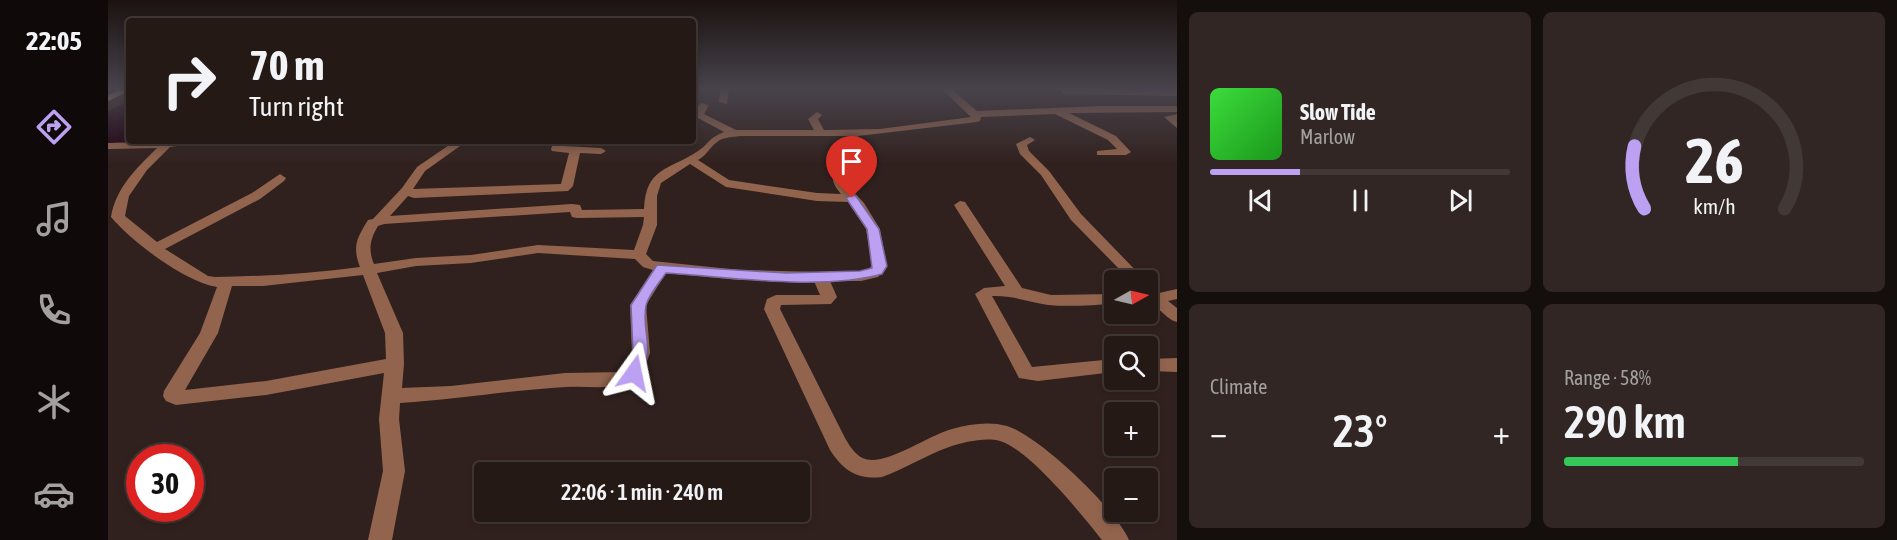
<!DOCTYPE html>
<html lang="en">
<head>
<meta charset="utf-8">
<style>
  :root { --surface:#251916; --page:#312623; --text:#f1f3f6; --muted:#a3a0a1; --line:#423835; --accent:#bca0f2 }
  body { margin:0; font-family:"Asap Condensed",sans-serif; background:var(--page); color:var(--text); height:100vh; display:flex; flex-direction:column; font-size:22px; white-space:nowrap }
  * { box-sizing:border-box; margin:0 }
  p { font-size:20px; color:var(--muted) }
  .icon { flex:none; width:33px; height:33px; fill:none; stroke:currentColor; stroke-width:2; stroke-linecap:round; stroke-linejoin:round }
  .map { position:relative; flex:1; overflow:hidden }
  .sheet { display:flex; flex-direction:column; gap:12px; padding:12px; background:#140e0c; width:720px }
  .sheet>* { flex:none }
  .banner { position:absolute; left:18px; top:18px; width:570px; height:126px; border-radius:6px; box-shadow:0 3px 9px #0003,0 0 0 2px var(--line); background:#251916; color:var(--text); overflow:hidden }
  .needle { width:39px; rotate:82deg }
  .buttons { position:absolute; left:996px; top:270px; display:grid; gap:12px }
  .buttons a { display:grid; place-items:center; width:54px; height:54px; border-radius:6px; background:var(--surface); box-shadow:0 3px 9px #0003,0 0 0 2px var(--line); font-size:30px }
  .speed { position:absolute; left:18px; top:444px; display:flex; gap:12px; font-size:30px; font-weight:700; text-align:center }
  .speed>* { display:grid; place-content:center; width:78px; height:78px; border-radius:50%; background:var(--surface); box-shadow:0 3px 9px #0003,0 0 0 2px var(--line); line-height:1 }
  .speed .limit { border:9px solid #d22; background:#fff; color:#111 }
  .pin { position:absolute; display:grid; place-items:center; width:51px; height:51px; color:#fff; margin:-62px -26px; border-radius:50% 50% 50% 0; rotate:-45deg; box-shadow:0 0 6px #0007 }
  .pin .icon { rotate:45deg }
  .me { position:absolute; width:66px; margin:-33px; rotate:12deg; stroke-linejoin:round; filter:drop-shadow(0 0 4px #0008) }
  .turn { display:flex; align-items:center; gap:21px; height:126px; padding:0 24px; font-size:27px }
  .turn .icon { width:78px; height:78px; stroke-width:2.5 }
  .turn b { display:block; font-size:42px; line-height:51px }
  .big { font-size:45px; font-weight:600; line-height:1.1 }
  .sheet .card { flex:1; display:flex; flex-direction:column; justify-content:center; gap:9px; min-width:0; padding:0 21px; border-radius:9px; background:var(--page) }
  .sheet .dial { align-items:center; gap:0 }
  .dial svg { height:156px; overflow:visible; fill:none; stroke:var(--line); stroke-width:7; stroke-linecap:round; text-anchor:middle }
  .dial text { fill:var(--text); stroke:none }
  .song { display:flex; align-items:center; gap:18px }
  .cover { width:72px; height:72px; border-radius:9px; background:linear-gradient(135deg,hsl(120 70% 55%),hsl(120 70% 35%)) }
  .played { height:6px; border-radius:3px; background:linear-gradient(90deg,var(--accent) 30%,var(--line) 30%) }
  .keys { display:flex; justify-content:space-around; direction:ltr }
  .heat { display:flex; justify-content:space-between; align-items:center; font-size:33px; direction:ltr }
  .charge { height:9px; border-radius:4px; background:linear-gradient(90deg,#34c759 58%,var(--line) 0) }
  .sheet .tiles { flex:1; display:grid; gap:12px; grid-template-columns:repeat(2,1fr) }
  .trip { position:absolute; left:366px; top:462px; width:336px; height:60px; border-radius:6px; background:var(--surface); box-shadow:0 3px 9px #0003,0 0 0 2px var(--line); font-weight:600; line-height:60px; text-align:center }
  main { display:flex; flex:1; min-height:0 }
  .tabs { display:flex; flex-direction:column; width:108px; justify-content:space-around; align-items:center; background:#0f0a09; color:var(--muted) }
  .tabs .icon { width:42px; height:42px }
  .tabs .current { color:var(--accent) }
  .tabs b { font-size:27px; color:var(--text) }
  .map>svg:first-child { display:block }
  .water { fill:#1f0010 }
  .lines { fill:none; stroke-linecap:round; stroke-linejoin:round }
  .minor { fill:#92644d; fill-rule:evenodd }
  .major { fill:#f4a882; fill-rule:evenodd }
  .route { fill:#bca0f2; stroke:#7a689d; stroke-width:1.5 }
</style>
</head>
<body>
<main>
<nav class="tabs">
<b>22:05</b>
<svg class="icon current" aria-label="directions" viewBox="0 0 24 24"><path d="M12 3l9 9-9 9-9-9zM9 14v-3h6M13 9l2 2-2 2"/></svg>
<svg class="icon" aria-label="music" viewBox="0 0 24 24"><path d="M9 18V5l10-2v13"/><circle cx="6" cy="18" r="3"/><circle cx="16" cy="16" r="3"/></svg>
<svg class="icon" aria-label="phone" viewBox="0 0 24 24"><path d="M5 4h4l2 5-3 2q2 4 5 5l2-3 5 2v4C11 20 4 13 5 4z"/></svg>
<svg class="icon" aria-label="climate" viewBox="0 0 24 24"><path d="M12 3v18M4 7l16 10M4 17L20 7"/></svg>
<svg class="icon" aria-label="car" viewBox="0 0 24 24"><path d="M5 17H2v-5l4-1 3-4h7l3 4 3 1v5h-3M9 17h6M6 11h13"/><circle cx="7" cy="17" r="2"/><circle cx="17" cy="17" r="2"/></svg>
</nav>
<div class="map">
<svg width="1069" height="540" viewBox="0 0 1069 540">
  <rect width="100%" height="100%" fill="#31211e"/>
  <!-- water -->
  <path class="water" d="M15,104h6v37h21l-42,2v-32z"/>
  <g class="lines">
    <!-- minor -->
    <g class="minor">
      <path d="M613,88h8l-2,16 -8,-2z"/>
      <path d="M833,88h9l27,23 124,-5h76v6l-108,1 47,23 15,16 -5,3h-29v-4l20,-2 -9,-9 -53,-26 -74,3 -1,4 -3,1 -119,14 14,20 -6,3 -19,3 -4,13 1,7 20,21 16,26 7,37 -9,11 -17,4h-31l7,16 -6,7 -50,1 -1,4 65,129c6,10 13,22 27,22 22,0 56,-24 80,-31 18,-5 37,-8 55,-3 32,10 109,83 122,114h-27c-20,-25 -72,-90 -102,-99 -15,-4 -36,1 -51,6 -23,8 -44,22 -67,30 -25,3 -39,-7 -52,-27l-66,-141 3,-10 9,-4h44l-6,-14 -75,-1 -73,-7 -20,32 4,48 -11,29c-24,8 -49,4 -73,5 -56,3 -110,13 -166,16l-1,16 6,52 -13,69h-24l15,-69 -4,-52 5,-46 -118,22 -90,10 -10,-4 -3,-5 1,-5 36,-58 17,-46c-32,-5 -85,-45 -106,-70 5,-30 26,-49 46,-69l-49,1v-6l87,-2 -5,3 -20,3 -23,23 -18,26 -4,20 32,26 95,-49 28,-19 6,4 -2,3 -24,18 -95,50 43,27 7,1c48,-1 97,-3 145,-10 -8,-21 -3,-29 8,-47l5,-1 29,-31 15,-21 38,-26h12l-42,30 -12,18 148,-5 8,-31 -17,-2 -1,-2 3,-8h10l-1,5 38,2 5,3 -5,3 -21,-1 -7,33 -5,5 -154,7 -6,-2 -18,20 182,-12 8,1 2,5 62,-1c2,-42 24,-38 54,-58 12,-8 9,-12 26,-19l-28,-15 -2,-6 7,-8 8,2 -5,9 32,16h78l-6,-11 9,-7 5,3 -4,4 6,11 56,-1 91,-12zM633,136h107l11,18 -17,2 -6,3c-5,16 -6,22 5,35l-24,-1 -88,-13 -31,-20c9,-5 11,-12 19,-18 6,-5 16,-5 24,-6zM582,164l36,23 91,14 31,1 18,27 6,36 -4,5 -7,1 -41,1 -81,-2 -86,-9 -7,-7 11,-29v-29l4,-13zM462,212l2,5 5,1 67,-1 -1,8 -9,25 -96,-5 -67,10 -55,3 -42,6c-6,-14 -4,-25 4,-38l6,-2zM430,253l97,6 8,8 10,3 -23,35 2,48 -8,19 -59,1 -114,13 -49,2 2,-24 -1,-31 -26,-60 39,-7 55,-3zM255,275l22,58 1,26 -120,22 -81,9 33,-57 14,-47h31z"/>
      <path d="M957,89l112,1v6l-115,-2v-4z"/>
      <path d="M1069,114v14l-13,-11z"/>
      <path d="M922,137l5,3 -8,5 2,6 20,20 32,43 64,66h-15l-59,-60 -30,-45 -21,-21 -4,-10z"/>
      <path d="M852,201l5,1 57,86 29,7 63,-1v10c-22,1 -44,3 -66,1 -20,-3 -36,-10 -56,-9l40,71 82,-8v13l-76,9 -19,-3 -44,-84 9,-6 21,-2 -51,-81z"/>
      <path d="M1040,289l8,1 3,3 18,-4v10l-9,2 9,7v14c-12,-3 -18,-17 -29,-18z"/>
      <path d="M1069,358v14l-29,-1v-12z"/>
    </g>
    <!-- major -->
    <path class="major" d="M14,88h7v3l-21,10v-6z"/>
  </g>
  <!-- sky -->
  <linearGradient id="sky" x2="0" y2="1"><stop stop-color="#1b1210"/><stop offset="0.54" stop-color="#48434c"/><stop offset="1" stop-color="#48434c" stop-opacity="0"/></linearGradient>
  <rect width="1069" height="164" fill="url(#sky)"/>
  <!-- route -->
  <path class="route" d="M744,195l4,1 23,33 8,37 -5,8c-61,17 -152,3 -216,-1 -6,9 -18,22 -20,33 -5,26 10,42 -6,71h-12l-3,-4 8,-21 -2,-47 26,-40 129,8 74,-2 12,-3 -5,-39 -21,-31z"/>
</svg>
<div class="buttons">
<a><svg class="needle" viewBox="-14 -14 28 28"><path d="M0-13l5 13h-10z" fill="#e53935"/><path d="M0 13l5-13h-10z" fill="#a3a0a1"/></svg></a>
<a><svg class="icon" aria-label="search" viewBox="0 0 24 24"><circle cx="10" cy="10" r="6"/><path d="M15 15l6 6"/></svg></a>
<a>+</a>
<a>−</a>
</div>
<div class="speed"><div class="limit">30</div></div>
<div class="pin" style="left:744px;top:198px;background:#d93025"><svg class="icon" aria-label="arrive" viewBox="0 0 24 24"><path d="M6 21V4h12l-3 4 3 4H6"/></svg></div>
<svg class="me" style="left:526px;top:373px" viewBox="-20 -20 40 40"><path d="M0-17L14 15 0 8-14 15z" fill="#bca0f2" stroke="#fff" stroke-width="4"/></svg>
<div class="trip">22:06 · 1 min · 240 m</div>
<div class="banner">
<div class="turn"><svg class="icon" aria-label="right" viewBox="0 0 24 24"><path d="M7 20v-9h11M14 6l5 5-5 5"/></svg><div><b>70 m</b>Turn right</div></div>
</div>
</div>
<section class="sheet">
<div class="tiles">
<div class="card">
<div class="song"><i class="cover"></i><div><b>Slow Tide</b><p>Marlow</p></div></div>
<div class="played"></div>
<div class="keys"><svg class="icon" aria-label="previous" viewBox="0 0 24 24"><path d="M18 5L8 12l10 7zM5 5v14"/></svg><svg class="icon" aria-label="pause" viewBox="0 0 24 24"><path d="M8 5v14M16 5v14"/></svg><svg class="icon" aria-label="next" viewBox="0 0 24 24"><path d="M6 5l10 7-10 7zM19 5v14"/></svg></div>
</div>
<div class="card dial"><svg viewBox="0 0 100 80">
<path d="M14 69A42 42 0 1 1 86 69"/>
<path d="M14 69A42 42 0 0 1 9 37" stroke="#bca0f2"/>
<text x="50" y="56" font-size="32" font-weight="700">26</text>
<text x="50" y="72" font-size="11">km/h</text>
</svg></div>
<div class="card"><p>Climate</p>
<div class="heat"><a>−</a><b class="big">23°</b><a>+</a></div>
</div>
<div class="card"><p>Range · 58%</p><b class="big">290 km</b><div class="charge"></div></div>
</div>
</section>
</main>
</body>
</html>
